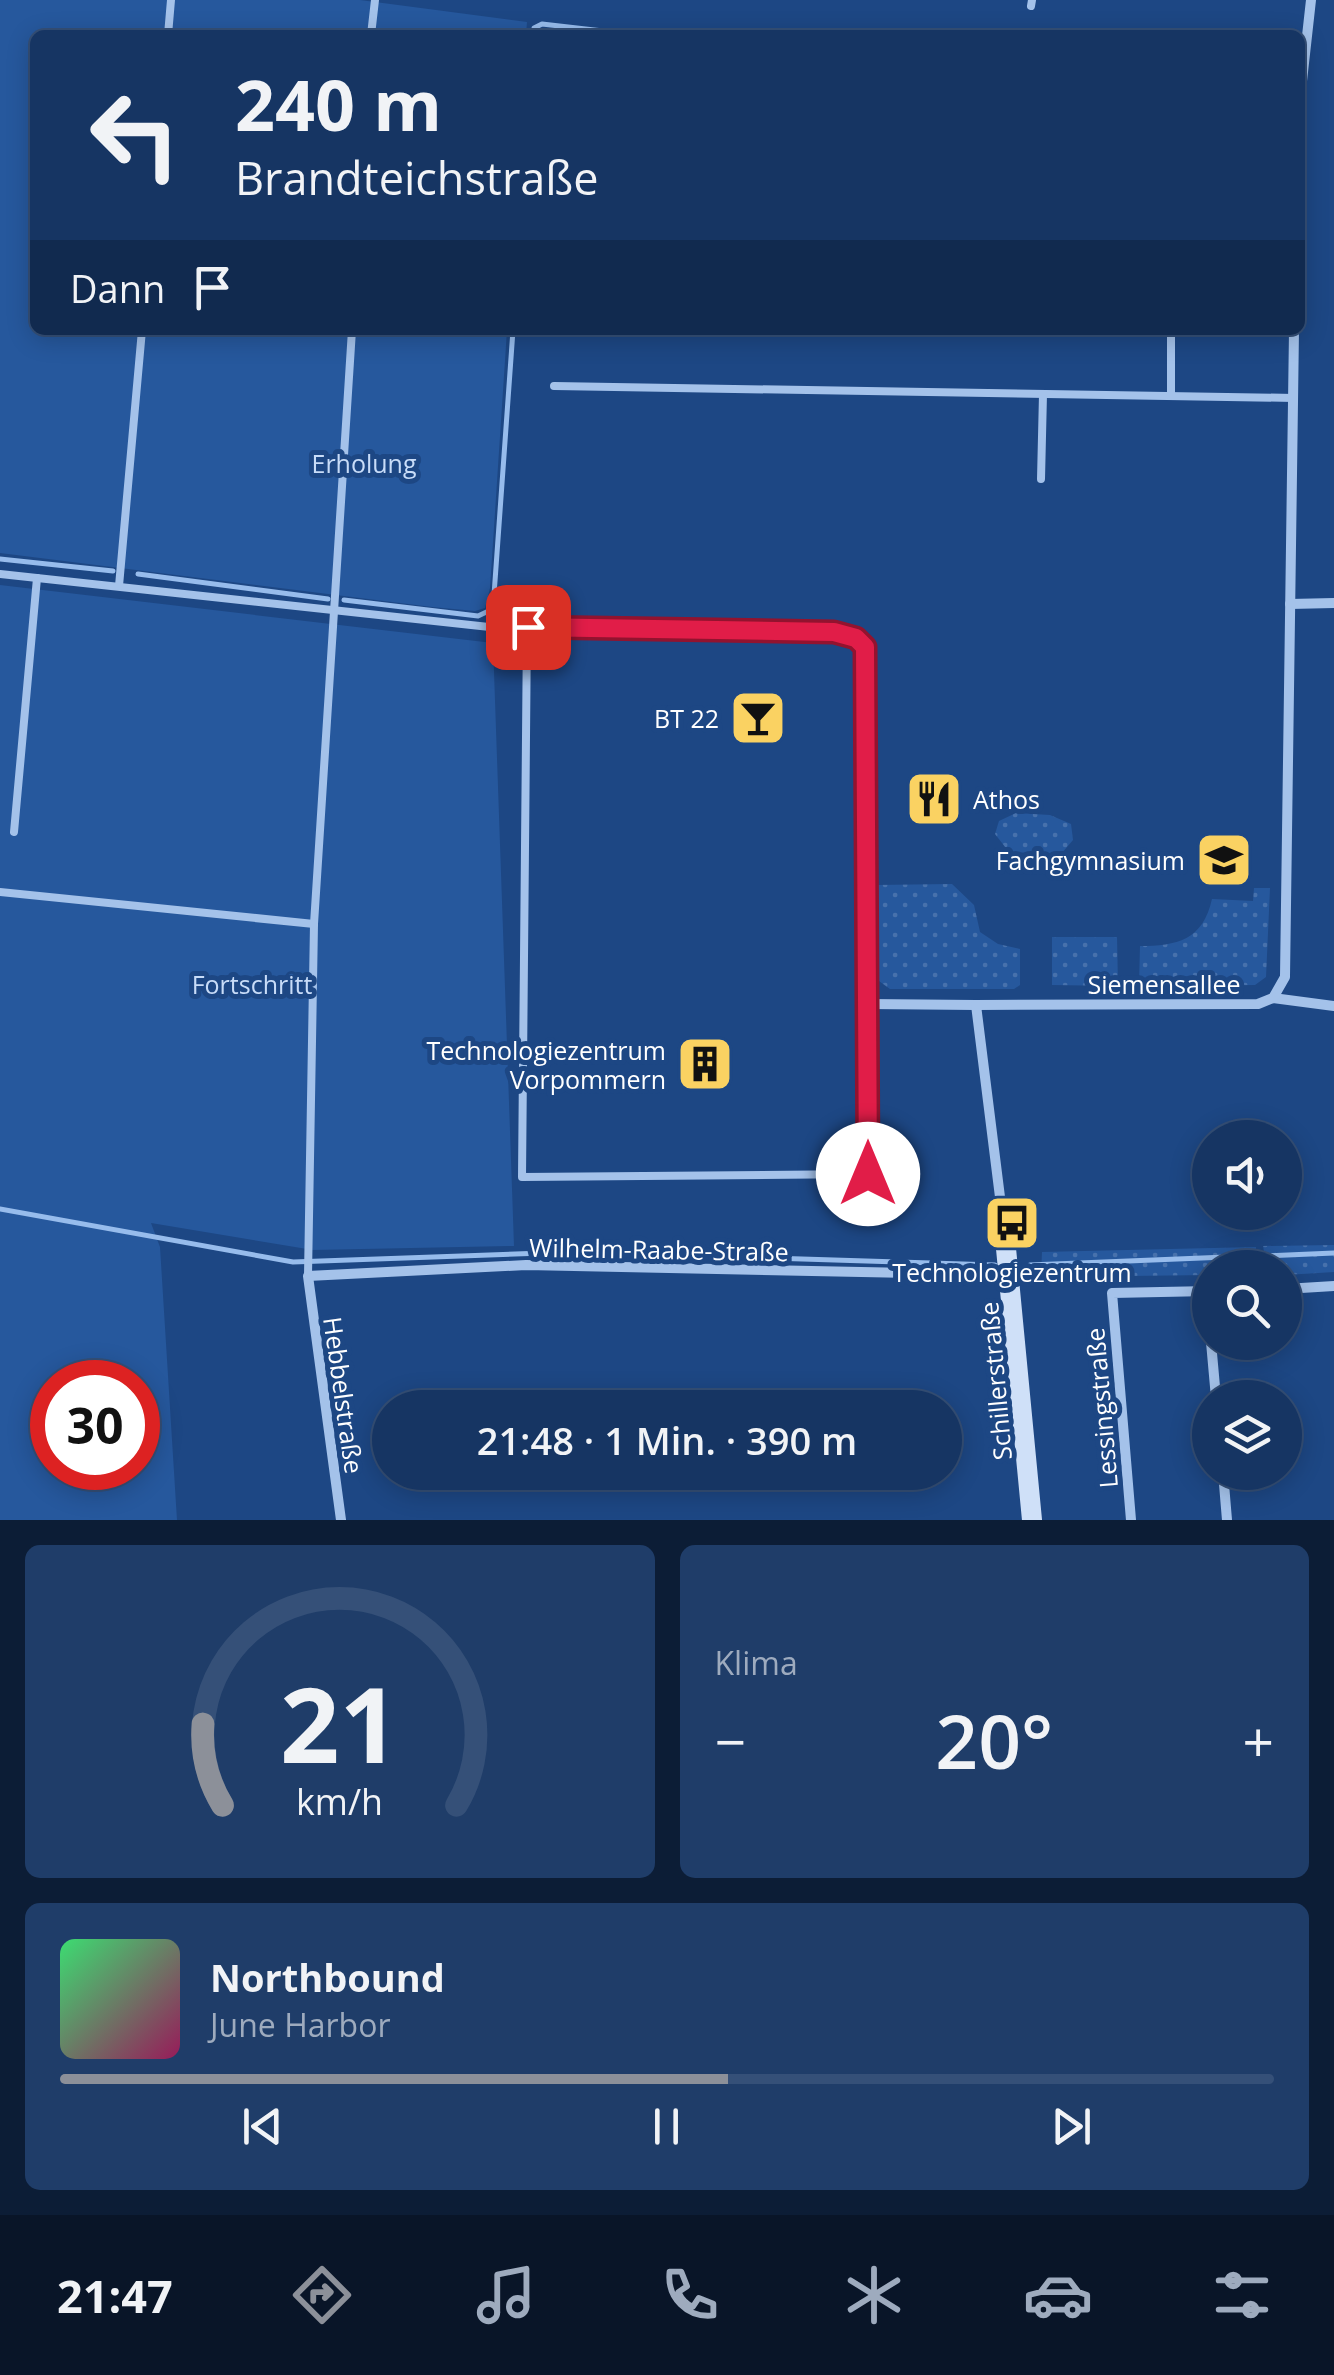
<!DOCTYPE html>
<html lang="de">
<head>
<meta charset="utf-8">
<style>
  :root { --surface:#163563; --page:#1f3d69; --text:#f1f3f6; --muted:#9eabbe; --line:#355078; --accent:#8c9099 }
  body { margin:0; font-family:"Open Sans",sans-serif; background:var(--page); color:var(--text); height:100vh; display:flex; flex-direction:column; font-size:38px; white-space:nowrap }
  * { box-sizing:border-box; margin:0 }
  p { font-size:32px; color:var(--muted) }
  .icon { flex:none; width:55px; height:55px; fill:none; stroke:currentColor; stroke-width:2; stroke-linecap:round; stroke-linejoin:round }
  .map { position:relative; height:1520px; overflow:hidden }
  .details { display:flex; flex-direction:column; gap:25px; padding:25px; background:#0c1d36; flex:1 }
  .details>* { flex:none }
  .hud { position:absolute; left:30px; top:30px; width:1275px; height:305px; border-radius:15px; box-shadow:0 5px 25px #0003,0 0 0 2px var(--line); background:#163563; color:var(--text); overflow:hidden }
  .tools { position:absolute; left:1192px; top:1120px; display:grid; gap:20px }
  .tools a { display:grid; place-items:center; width:110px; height:110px; border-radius:50%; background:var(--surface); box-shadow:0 5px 25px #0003,0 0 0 2px var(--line); font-size:50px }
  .speed { position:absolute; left:30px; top:1360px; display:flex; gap:20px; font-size:50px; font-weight:700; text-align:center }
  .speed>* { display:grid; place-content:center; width:130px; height:130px; border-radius:50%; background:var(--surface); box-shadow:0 5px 25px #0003,0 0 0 2px var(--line); line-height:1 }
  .speed .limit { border:15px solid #d22; background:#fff; color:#111 }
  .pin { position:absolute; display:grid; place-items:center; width:85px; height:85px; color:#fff; margin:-42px; border-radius:20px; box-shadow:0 5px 15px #0006 }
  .me { position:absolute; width:110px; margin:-55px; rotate:0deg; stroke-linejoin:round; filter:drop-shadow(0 0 8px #0008) }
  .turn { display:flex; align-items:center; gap:35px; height:210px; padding:0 40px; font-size:45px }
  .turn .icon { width:130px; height:130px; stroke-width:2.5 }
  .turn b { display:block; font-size:70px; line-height:85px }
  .then { display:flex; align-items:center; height:95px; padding:0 40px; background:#0003; gap:20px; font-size:38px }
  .big { font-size:75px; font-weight:600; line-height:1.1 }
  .details .tile { flex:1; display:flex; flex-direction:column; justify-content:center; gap:15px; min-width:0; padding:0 35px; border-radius:15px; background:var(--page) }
  .details .dial { align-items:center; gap:0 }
  .dial svg { height:260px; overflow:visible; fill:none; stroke:var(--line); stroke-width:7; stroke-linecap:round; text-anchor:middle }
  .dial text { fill:var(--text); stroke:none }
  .song { display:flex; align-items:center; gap:30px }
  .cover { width:120px; height:120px; border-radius:15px; background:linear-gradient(135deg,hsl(140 70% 55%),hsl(330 70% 35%)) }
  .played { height:10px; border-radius:5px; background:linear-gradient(90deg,var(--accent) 55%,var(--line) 55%) }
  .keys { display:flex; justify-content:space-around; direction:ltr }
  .heat { display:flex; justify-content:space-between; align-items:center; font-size:55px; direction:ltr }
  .details .tiles { flex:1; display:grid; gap:25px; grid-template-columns:1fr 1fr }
  .tile:last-child { grid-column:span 2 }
  .trip { position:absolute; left:372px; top:1390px; width:590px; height:100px; border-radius:50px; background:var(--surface); box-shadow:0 5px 25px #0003,0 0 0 2px var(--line); font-weight:600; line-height:100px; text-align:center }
  .dock { display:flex; height:160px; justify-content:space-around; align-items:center; background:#091528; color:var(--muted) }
  .dock .icon { width:70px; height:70px }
  .dock .current { color:var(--accent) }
  .dock b { font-size:45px; color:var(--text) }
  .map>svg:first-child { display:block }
  .grass { fill:url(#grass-dots) }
  .garden { fill:#26589d; fill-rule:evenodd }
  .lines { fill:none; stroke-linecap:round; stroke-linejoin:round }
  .stream { stroke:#97bcec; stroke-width:5 }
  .lane { stroke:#a4c2ea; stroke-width:8 }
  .street { stroke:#a4c2ea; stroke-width:10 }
  .secondary { stroke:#cfe0f8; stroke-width:20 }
  .route-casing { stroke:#92132f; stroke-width:25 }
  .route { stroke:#e11d48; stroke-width:18 }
  .labels { text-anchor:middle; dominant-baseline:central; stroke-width:10; stroke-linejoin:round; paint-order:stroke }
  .park-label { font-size:25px; fill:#c8dcf8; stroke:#1d4784 }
  .poi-label { font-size:25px; fill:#fff; stroke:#1d4784; text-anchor:end }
  .street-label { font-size:25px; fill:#fff; stroke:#1d4784 }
</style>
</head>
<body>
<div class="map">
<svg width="1334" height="1520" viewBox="0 0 1334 1520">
  <defs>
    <pattern id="grass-dots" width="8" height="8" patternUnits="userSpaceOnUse" patternTransform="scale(2.5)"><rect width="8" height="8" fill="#26589d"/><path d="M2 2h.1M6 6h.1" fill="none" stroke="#4771ac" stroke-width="1.8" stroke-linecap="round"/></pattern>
  </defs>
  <rect width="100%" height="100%" fill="#1d4784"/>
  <!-- grass -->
  <g class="grass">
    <path d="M1016,813l34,2 21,9 2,16 -12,14 -52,-2 -14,-18 4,-13z"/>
    <path d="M952,884l22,21 6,27 18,12 22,5v36l-6,4h-124l-11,-8 -4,-96z"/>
    <path d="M1254,888h16l-4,89 -11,8 -116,1 1,-40c37,0 63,-6 72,-47l41,2z"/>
    <path d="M1052,937h65l1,49 -66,-1z"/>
    <path d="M1334,1245v27l-49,3v-7l-18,-1 -4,-21z"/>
    <path d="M1256,1247l-2,20 -44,1v7l-169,2 1,-25z"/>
  </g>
  <!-- garden -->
  <g class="garden">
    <path d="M0,0h360l167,22 -1,13h-491v295h472l-17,258 -5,20 -10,3 -43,-4 -432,-54z"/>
    <path d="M0,585l493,58 21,603 -201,4 -162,-27 9,24 17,273h-177zM52,1382h86v86h-86z"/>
  </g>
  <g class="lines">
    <!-- stream -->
    <g class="stream">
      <path d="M533,35l1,-7 8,-4 96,11"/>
      <path d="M0,559l113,12"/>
      <path d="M138,574l190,25"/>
      <path d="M344,600l134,16 15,-7 20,-279"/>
      <path d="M0,1209l293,53 279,-10 423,13"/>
      <path d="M1264,1256l70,-3"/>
      <path d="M1030,1265l221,-9"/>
    </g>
    <!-- lane -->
    <g class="lane">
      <path d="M1031,6l1,-6"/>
      <path d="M168,35l3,-35"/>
      <path d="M371,35l4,-35"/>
      <path d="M554,386l740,12"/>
      <path d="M1171,396v-66"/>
      <path d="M1041,479l2,-85"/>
      <path d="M0,574l517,56 10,-3 -5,550 346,-3"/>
      <path d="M119,586l23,-256"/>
      <path d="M14,832l23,-254"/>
      <path d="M0,892l314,32"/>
      <path d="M308,1276l6,-352 38,-594"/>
    </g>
    <!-- street -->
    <g class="street">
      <path d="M1300,99l11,-99"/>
      <path d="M1290,604l44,-1"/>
      <path d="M527,627l307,5 22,6 9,9 3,527"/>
      <path d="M1273,998l61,8"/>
      <path d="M868,1004l108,1"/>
      <path d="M1005,1237l-29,-232 282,-1 15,-6 12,-21 9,-647"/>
      <path d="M1285,1289l49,-3"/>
      <path d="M1207,1291l3,38"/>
      <path d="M1211,1342l5,56"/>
      <path d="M1223,1472l4,48"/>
      <path d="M341,1520l-33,-244 218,-11 484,10"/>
      <path d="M1131,1520l-19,-227 98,-2"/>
    </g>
    <!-- secondary -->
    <path class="secondary" d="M1005,1238l27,282"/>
  </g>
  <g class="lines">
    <!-- route casing -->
    <g class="route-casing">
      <path id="route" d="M528,627l306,5 22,6 9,9 3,527"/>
    </g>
    <!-- route -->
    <use href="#route" class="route"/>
  </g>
  <!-- icons -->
  <defs>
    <g id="bar-square" transform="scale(2.875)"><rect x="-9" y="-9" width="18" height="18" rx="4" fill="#fad262" stroke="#1d4784"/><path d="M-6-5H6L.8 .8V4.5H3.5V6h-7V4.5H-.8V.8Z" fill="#111"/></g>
    <g id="restaurant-square" transform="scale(2.875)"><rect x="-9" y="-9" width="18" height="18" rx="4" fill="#fad262" stroke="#1d4784"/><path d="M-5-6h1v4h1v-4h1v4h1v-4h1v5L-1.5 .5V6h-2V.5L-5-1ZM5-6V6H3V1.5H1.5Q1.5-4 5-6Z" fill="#111"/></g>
    <g id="school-square" transform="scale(2.875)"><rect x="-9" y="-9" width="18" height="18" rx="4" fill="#fad262" stroke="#1d4784"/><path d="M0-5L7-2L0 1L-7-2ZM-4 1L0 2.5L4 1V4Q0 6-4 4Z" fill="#111"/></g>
    <g id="building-square" transform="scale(2.875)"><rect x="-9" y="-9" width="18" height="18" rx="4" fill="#fad262" stroke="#1d4784"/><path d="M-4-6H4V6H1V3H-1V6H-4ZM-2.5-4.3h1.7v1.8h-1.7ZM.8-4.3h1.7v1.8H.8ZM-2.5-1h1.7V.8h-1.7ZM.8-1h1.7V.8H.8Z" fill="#111"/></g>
    <g id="bus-square" transform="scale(2.875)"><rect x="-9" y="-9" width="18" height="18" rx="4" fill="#fad262" stroke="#1d4784"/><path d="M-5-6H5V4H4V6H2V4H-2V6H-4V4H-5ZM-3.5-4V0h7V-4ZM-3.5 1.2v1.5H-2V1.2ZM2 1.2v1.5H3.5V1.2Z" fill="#111"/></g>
  </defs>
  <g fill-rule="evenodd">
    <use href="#bar-square" x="758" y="718"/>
    <use href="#restaurant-square" x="934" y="799"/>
    <use href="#school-square" x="1224" y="860"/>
    <use href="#building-square" x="705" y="1064"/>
    <use href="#bus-square" x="1012" y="1223"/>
  </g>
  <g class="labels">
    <!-- park labels -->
    <g class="park-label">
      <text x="364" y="463">Erholung</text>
      <text x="252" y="984">Fortschritt</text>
    </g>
    <!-- poi labels -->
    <g class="poi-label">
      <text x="719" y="718">BT 22</text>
      <text x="973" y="799" text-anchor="start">Athos</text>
      <text x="1185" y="860">Fachgymnasium</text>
      <text x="666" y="1050">Technologiezentrum<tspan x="666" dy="29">Vorpommern</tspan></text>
      <text x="1012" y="1272" text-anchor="middle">Technologiezentrum</text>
    </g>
    <!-- street labels -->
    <g class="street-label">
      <text x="1164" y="984">Siemensallee</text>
      <text transform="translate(659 1249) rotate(1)">Wilhelm-Raabe-Straße</text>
      <text transform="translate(995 1381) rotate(-95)">Schillerstraße</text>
      <text transform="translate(344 1395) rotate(82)">Hebbelstraße</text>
      <text transform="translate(1101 1408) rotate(-95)">Lessingstraße</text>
    </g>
  </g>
</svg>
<div class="tools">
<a><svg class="icon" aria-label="sound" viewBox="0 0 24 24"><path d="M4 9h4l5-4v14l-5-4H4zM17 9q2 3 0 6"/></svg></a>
<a><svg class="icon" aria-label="search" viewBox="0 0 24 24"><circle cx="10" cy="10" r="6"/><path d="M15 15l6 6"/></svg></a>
<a><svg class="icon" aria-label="layers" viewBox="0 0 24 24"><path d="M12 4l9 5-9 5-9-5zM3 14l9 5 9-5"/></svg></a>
</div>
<div class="speed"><div class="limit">30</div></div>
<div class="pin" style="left:528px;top:627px;background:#d93025"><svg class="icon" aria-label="arrive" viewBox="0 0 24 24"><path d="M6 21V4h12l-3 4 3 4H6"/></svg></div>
<svg class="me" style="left:868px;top:1174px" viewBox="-20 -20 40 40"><circle r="19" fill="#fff"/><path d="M0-13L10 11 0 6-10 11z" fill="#e11d48"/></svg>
<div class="trip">21:48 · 1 Min. · 390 m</div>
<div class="hud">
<div class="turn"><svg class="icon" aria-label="left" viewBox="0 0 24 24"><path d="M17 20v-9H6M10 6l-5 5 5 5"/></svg><div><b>240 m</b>Brandteichstraße</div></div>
<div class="then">Dann<svg class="icon" aria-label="arrive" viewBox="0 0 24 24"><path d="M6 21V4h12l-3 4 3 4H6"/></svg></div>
</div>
</div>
<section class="details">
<div class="tiles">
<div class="tile dial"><svg viewBox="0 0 100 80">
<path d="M14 69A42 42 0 1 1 86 69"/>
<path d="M14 69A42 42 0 0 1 8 44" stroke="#8c9099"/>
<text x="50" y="56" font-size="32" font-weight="700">21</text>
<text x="50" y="72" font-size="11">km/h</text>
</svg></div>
<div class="tile"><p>Klima</p>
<div class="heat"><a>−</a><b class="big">20°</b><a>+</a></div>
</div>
<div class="tile">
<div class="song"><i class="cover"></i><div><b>Northbound</b><p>June Harbor</p></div></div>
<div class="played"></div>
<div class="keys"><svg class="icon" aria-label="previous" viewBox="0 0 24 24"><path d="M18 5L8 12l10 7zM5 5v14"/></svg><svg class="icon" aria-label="pause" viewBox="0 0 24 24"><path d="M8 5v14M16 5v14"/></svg><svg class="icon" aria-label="next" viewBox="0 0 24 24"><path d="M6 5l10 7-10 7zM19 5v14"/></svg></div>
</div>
</div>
</section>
<nav class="dock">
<b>21:47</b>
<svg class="icon current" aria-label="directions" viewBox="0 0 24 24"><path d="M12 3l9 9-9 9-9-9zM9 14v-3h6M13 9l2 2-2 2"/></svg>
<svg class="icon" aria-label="music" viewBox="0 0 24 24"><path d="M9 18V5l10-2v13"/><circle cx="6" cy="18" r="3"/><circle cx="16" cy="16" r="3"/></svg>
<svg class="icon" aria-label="phone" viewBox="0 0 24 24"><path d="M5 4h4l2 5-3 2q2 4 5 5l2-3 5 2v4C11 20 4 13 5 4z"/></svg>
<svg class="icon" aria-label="climate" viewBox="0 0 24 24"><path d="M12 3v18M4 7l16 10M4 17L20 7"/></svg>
<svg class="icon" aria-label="car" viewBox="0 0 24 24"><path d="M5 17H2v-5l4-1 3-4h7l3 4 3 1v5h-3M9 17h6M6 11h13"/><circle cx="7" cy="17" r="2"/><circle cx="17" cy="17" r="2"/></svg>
<svg class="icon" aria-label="filters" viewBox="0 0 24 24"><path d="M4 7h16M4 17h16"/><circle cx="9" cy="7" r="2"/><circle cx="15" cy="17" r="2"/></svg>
</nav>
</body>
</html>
